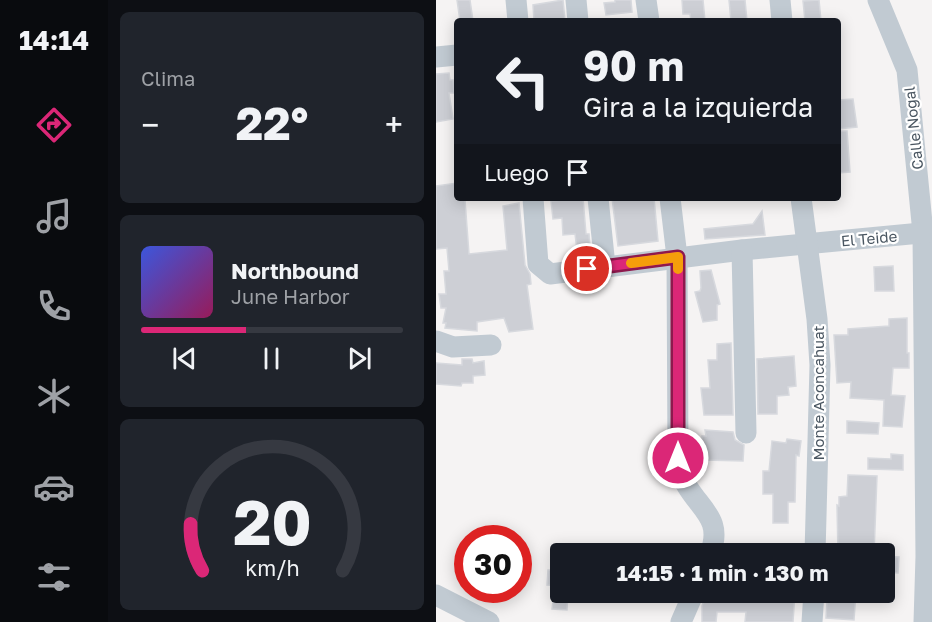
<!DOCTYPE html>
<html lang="es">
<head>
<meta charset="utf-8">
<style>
  :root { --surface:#171b24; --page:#20242c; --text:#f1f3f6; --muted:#9ea1a6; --line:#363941; --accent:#db2777 }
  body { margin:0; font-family:"Golos Text",sans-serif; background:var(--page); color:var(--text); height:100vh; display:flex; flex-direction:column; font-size:22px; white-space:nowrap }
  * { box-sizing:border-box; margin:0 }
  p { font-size:20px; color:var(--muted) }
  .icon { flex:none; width:33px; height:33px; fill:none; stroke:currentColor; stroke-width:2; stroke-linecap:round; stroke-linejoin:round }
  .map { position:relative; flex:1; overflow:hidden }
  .side { display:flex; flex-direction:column; gap:12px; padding:12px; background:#0d0f14; width:328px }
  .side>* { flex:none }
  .banner { position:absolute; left:18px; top:18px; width:387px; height:183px; border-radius:6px; box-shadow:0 3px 15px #0003; background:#171b24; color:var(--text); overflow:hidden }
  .speed { position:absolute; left:18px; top:525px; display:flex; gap:12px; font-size:30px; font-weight:700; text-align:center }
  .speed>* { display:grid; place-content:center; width:78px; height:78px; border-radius:50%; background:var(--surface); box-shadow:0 3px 15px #0003; line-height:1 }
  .speed .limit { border:9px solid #d22; background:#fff; color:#111 }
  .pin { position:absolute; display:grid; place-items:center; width:51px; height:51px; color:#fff; margin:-26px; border:3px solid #fff; border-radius:50%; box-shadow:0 2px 6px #0007 }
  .me { position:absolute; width:66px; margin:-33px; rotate:0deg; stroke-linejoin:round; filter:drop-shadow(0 0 4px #0008) }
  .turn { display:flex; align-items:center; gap:21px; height:126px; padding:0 30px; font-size:27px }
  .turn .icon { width:78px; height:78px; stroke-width:2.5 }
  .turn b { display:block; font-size:42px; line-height:51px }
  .then { display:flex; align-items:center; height:57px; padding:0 30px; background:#0003; gap:12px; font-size:22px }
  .big { font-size:45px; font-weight:700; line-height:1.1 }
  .side .tile { flex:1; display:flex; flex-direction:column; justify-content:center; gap:9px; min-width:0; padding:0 21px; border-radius:9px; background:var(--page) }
  .side .dial { align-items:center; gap:0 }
  .dial svg { height:156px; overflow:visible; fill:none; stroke:var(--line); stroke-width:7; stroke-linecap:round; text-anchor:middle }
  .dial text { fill:var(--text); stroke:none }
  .song { display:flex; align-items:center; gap:18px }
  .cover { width:72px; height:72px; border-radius:9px; background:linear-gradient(135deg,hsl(230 70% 55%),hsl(330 70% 35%)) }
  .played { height:6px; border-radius:3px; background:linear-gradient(90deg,var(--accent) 40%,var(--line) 40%) }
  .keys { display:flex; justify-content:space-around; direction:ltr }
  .heat { display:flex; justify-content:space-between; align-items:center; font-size:33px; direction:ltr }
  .trip { position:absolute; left:114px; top:543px; width:345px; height:60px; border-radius:6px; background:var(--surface); box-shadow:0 3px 15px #0003; font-weight:700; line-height:60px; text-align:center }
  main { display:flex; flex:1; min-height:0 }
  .menu { display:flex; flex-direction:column; width:108px; justify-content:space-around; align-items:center; background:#090b0e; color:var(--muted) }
  .menu .icon { width:42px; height:42px }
  .menu .selected { color:var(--accent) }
  .menu b { font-size:27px; color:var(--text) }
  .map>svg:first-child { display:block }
  .building { fill:#cdcfd5; stroke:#d7d9de; stroke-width:1.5 }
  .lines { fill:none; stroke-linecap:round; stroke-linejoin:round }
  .minor { stroke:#c1cad2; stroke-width:21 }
  .route-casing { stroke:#8e194d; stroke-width:15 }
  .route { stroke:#db2777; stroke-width:10 }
  .slow { stroke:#f59e0b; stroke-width:10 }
  .labels { text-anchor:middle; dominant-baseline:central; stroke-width:4.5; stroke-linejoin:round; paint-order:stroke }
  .street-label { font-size:15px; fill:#4a5661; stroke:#fff }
</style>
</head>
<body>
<main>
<nav class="menu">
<b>14:14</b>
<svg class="icon selected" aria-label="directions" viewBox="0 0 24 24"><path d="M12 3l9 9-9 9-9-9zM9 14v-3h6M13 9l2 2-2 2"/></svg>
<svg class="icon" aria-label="music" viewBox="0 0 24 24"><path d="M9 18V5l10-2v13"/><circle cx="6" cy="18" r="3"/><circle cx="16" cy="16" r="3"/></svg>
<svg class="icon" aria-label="phone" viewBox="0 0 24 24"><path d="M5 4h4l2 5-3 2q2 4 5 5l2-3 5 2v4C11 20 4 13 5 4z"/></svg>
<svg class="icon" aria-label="climate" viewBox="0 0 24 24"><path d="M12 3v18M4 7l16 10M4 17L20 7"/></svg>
<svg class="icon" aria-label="car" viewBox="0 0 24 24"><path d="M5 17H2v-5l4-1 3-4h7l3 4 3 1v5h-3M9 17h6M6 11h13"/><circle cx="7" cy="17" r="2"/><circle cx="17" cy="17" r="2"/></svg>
<svg class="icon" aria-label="filters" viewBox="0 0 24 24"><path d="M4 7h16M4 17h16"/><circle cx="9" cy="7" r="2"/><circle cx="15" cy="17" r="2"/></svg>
</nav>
<section class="side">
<div class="tile"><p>Clima</p>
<div class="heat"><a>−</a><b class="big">22°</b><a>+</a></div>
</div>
<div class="tile">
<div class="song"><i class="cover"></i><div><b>Northbound</b><p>June Harbor</p></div></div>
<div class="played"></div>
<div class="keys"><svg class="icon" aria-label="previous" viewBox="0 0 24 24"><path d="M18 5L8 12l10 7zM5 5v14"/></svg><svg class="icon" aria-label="pause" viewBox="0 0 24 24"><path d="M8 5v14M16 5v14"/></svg><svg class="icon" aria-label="next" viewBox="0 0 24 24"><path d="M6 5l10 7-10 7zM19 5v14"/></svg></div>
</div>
<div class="tile dial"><svg viewBox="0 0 100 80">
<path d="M14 69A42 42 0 1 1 86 69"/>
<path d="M14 69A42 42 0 0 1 8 45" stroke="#db2777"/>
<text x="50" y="56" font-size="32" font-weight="700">20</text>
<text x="50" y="72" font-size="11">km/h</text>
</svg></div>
</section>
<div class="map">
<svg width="496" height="622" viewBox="0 0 496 622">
  <rect width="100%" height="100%" fill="#f5f3f3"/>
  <!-- building -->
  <g class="building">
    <path d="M21,0h13l3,21h-13z"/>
    <path d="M127,0l2,21h-31l-1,-16z"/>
    <path d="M179,0h16l1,12 -26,3 -2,-12 11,-1z"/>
    <path d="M246,0h21l2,21h-14l-1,-7h-7z"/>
    <path d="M293,0h16l2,21h-16z"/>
    <path d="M383,0l2,21h-16l-2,-20z"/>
    <path d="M13,73l1,7h3l1,13h-5l4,26 -17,3v-48z"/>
    <path d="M417,99l4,28 -19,2v-29z"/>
    <path d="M402,131h9l3,41 -12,1z"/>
    <path d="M21,183v15l8,2 4,54 38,-4 -4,-44 16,-3 6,62 5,9 1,10 -4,1 6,44 -24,3 -5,-14 -27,4v9l-32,-3 1,-5h-3l3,-15h-5l-2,-14h7l-2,-23h5l-2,-23 -11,1v-63z"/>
    <path d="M147,198l3,36h3l1,14h-3l1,8 -10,2 -3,-24 -12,1 -1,-17 -9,1 -2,-18z"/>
    <path d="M176,198h42l4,43 -40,5z"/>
    <path d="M326,211l3,24 -60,4 -1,-10 49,-5z"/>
    <path d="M457,266l1,25h-19l-1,-24z"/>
    <path d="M275,270l9,34 -3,1v15l-14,2 -8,-30 5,-1 1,-3 -1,-17z"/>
    <path d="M471,318v35h2v15h-16l-2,27 14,1 -3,31 -19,-1 1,-26 -34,-2 1,-16 -14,1 -3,-48h14v-6l41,-3v-7z"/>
    <path d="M295,343l2,72h-29l-3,-27h9l-2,-28h9v-16z"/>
    <path d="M358,356l2,30 -8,1 1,8 -12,1v18h-19l-1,-55z"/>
    <path d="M26,359h10l1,4 11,-2 1,14 -12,1v7h-11l-1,3 -25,-2v-21l26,2z"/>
    <path d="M411,421l32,2 -1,11 -31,-1z"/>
    <path d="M269,430l28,2 2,8 9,5 -1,16 -39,-1 -2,-24h4z"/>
    <path d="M351,439l14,2 -2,15 -3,-1 -1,47h-7v21h-15v-29h-10v-23h6l3,-30 14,2z"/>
    <path d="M455,454l12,1v15l-35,-1v-11l23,1z"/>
    <path d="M412,475l29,1 -3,78h-36l-1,-49 2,1v-9l8,-1z"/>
    <path d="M448,556l15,1 -1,16 -14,-1z"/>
    <path d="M112,570h12v16l-13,-1z"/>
    <path d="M118,592h14l-1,18 -15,-1z"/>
    <path d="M299,592l-1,4 37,2 1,-6h23l-2,30h-48l1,-10h-29l-1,10h-14v-16l4,-12z"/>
    <path d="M401,592h19l-2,28 -28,-2 1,-17h9z"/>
  </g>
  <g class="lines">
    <!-- minor -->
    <g class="minor">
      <path d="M80,0l2,21"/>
      <path d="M140,0l2,21"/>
      <path d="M210,0l3,21"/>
      <path d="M344,0l2,21"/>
      <path d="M442,0l29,70 16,163 3,323 -2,66"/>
      <path d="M0,57l21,-2"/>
      <path d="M97,198l5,66 12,10 192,-24 190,-18"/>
      <path d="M162,198l7,68"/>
      <path d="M234,198l7,59 1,201c2,9 4,20 9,28 15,25 36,34 23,68"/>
      <path d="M365,198l16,121 3,46 -5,189"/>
      <path d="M306,250l4,183"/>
      <path d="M0,341l17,6 38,-2"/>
      <path d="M0,595l53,27"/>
      <path d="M245,622l13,-30"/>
      <path d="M376,622l2,-30"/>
    </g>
  </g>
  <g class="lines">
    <!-- route casing -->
    <g class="route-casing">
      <path id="route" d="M151,269l91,-12v201"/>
    </g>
    <!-- route -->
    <use href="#route" class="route"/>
    <!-- slow -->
    <path class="slow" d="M195,263l47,-6v12"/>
  </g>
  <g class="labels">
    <!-- street labels -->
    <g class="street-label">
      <text transform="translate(477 128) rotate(-96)">Calle Nogal</text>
      <text transform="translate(433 238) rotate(-5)">El Teide</text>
      <text transform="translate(382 393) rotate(-90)">Monte Aconcahuat</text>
    </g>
  </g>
</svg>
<div class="speed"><div class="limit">30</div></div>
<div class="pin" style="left:151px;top:269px;background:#d93025"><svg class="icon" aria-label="arrive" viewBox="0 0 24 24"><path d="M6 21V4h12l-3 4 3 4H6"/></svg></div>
<svg class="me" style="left:242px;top:458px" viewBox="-20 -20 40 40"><circle r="17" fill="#db2777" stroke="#fff" stroke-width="3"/><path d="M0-11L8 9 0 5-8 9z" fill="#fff"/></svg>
<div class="trip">14:15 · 1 min · 130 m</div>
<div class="banner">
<div class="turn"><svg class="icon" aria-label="left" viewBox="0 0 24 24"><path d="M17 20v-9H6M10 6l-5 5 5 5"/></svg><div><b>90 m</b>Gira a la izquierda</div></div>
<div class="then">Luego<svg class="icon" aria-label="arrive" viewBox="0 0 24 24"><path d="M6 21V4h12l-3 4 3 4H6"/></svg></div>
</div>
</div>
</main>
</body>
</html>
